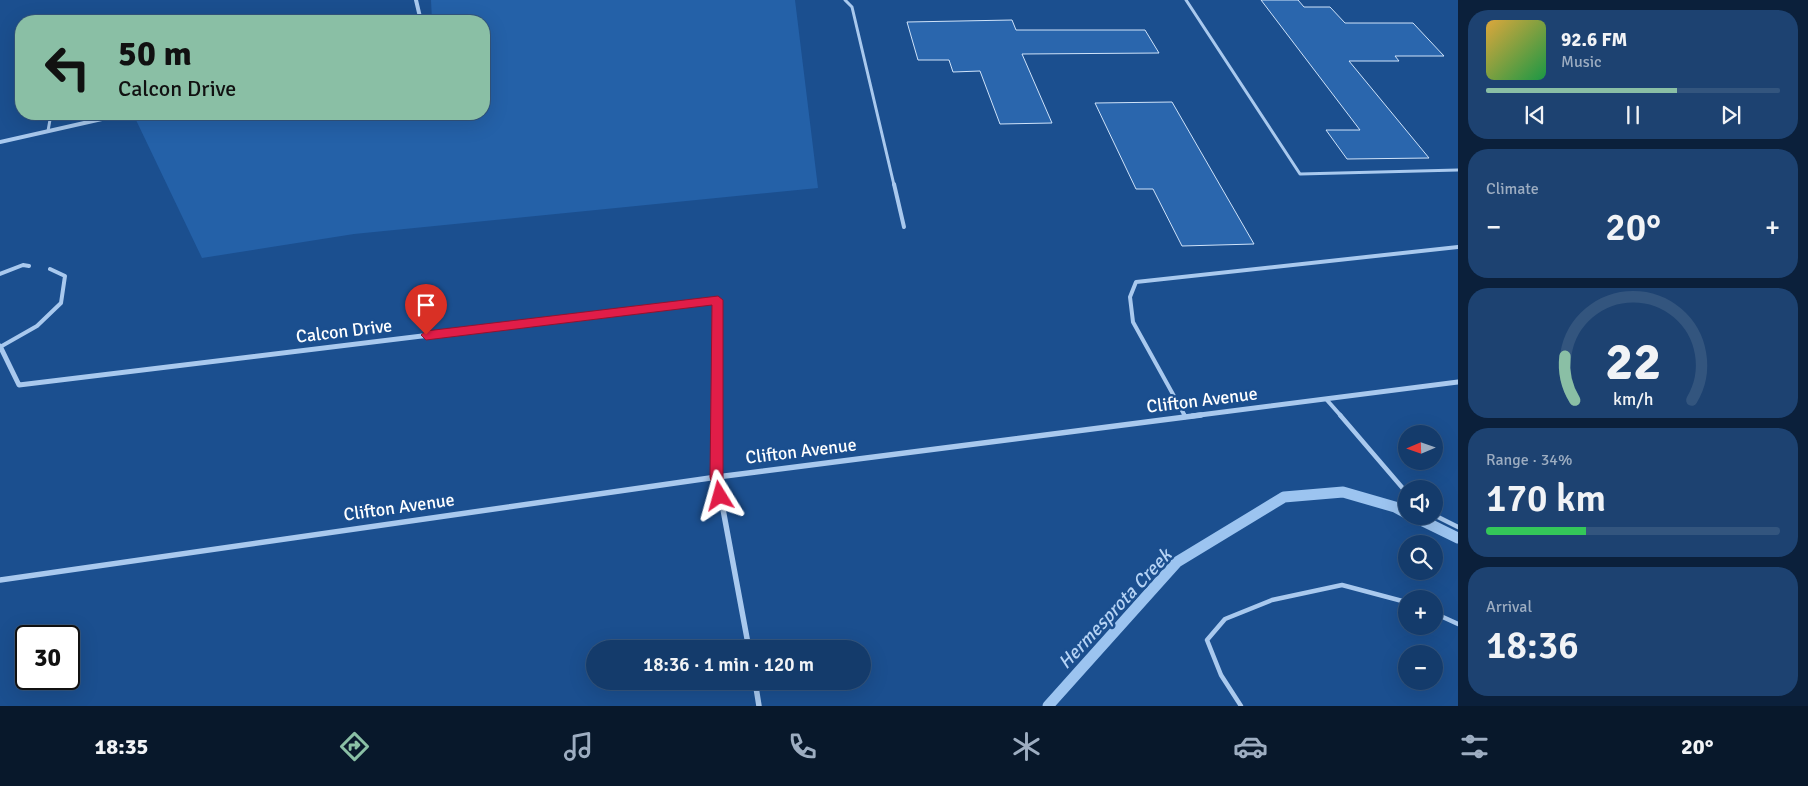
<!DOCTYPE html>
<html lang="en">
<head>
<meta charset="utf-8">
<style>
  :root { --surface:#143b6b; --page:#1d4271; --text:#f1f3f6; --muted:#9dadc1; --line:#33557e; --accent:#8abfa5 }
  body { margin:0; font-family:Signika,sans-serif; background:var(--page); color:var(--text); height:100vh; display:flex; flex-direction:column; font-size:19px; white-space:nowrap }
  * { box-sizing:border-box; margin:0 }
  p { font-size:16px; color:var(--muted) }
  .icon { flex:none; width:28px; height:28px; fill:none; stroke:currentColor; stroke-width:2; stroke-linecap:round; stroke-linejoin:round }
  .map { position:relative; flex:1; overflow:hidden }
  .panel { display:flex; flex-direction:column; gap:10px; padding:10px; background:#0b203b; width:350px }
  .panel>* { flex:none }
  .top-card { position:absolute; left:15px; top:15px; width:475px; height:105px; border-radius:20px; box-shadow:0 5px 20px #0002,0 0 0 1px var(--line); background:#8abfa5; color:#111; overflow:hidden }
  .needle { width:32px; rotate:268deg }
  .controls { position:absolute; left:1398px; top:425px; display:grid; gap:10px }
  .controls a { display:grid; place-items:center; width:45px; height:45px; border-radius:50%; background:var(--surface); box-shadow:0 5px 20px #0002,0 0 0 1px var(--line); font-size:25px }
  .speed { position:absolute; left:15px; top:625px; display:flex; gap:10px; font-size:25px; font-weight:700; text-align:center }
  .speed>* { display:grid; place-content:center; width:65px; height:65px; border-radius:50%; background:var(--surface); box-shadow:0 5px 20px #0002,0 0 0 1px var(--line); line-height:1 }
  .speed .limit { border:2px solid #111; border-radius:8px; background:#fff; color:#111 }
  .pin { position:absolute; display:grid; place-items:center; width:42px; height:42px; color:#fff; margin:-51px -21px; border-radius:50% 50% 50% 0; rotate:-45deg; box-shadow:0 0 5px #0007 }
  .pin .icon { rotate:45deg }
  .me { position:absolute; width:55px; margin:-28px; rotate:352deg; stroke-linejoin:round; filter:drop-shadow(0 0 4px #0008) }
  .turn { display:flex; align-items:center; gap:18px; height:105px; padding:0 20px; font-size:22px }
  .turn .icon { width:65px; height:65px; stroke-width:2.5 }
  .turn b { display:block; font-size:35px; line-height:42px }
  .big { font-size:38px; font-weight:600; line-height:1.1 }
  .panel .widget { flex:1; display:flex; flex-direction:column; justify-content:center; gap:8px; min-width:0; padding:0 18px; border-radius:20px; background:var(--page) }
  .panel .dial { align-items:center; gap:0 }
  .dial svg { height:130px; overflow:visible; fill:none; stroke:var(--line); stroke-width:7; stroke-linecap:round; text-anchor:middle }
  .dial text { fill:var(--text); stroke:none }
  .song { display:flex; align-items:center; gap:15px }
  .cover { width:60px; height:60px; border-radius:8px; background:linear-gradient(135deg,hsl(40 70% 55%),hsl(140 70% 35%)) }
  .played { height:5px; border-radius:2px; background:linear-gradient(90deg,var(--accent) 65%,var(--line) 65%) }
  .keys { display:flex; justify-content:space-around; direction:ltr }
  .heat { display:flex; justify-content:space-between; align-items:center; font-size:28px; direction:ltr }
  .charge { height:8px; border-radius:4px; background:linear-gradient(90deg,#34c759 34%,var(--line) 0) }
  .trip { position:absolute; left:586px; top:640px; width:285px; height:50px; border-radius:25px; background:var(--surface); box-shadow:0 5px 20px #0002,0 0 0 1px var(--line); font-weight:600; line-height:50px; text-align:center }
  .tab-bar { display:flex; height:80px; justify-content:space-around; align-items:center; background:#08182b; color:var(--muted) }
  .tab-bar .icon { width:35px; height:35px }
  .tab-bar .active { color:var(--accent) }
  .tab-bar b { font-size:22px; color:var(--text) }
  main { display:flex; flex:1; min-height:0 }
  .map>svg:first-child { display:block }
  .green { fill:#2461a8 }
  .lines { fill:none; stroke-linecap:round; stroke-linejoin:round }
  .stream { stroke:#9cc4f0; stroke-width:11 }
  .building { fill:#2a66ad; stroke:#cfe3fa }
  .lane-far2 { stroke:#a9c9ee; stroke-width:3 }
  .lane-far1 { stroke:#a9c9ee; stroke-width:4 }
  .lane { stroke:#a9c9ee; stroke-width:4.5 }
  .street-far2 { stroke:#a9c9ee; stroke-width:4 }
  .street-far1 { stroke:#a9c9ee; stroke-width:5 }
  .street { stroke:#a9c9ee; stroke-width:5.5 }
  .route { fill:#e11d48; stroke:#92132f }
  .labels { text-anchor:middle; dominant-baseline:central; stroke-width:5; stroke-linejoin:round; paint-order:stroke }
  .street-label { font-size:18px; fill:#fff; stroke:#1b4f8f }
  .water-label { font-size:19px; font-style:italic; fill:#b5d3f5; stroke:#1b4f8f }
</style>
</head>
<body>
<main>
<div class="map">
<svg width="1458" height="706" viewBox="0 0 1458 706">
  <rect width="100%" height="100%" fill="#1b4f8f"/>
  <!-- green -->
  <path class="green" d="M431,0h364l23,188 -464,46 -152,24 -66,-138 28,-6h320v-93h-52z"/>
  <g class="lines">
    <!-- stream -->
    <g class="stream">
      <path d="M1413,516l45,22"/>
      <path d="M1048,706l129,-144 107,-65 59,-5 52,15 11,6"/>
    </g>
  </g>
  <!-- building -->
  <g class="building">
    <path d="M1261,0h37l6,7h26l15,16h68l31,33h-49l4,5h-50l80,97 -82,1 -21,-29h34z"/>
    <path d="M1012,20l4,10h129l14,23 -137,1 30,69 -52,1 -20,-53 -27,1 -4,-12h-31l-11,-38z"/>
    <path d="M1172,102l82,142 -72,2 -29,-57h-17l-41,-86z"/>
  </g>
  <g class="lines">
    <!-- lane-far2 -->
    <g class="lane-far2">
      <path d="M845,0l7,7 42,178"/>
      <path d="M1186,0l114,174 158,-4"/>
      <path d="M48,131l3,-17"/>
    </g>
    <!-- lane-far1 -->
    <g class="lane-far1">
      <path d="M894,184l10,43"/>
      <path d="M0,274l23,-9 6,1"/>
      <path d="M0,347l37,-21 24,-23 4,-27 -15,-7"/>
      <path d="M1326,399l15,17"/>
      <path d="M1185,416l-52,-94 -3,-25 6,-15 322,-35"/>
    </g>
    <!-- lane -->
    <g class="lane">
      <path d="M1184,415l1,2"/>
      <path d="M1340,415l66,77"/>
      <path d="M1434,515l24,12"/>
      <path d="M1434,613l24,11"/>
      <path d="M1241,706l-20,-31 -14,-35 18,-21 47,-19 70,-15 64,17"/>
    </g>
    <!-- street-far2 -->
    <g class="street-far2">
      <path d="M416,0l4,17 -2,4"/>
      <path d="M0,142l124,-28"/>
    </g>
    <!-- street-far1 -->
    <g class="street-far1">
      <path d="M0,346l19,39 699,-85 -1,116"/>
      <path d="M1192,416l266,-34"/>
    </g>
    <!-- street -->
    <g class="street">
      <path d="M717,415v62l32,172"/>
      <path d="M0,580l717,-103 484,-62"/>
      <path d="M755,681l4,25"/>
    </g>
  </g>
  <!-- route -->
  <path class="route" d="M718,296l5,4v177l4,19 -2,4 -5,2 -4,-2 -6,-23 2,-172 -286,35 -5,-5 5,-4z"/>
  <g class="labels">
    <!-- street labels -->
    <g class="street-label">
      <text transform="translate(344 331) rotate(-7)">Calcon Drive</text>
      <text transform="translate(1202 400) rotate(-7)">Clifton Avenue</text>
      <text transform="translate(801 451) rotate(-7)">Clifton Avenue</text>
      <text transform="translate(399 507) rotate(-8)">Clifton Avenue</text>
    </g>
    <!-- water labels -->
    <g class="water-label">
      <text transform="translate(1115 609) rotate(-47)">Hermesprota Creek</text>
    </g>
  </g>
</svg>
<div class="controls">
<a><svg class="needle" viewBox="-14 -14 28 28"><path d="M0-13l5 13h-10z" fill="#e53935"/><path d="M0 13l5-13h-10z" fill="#9dadc1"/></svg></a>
<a><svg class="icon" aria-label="sound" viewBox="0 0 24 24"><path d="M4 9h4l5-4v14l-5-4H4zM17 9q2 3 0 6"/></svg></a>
<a><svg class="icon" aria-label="search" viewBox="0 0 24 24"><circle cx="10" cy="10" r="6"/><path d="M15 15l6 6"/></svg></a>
<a>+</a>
<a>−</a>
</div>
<div class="speed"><div class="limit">30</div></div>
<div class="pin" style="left:426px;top:335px;background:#d93025"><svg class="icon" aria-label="arrive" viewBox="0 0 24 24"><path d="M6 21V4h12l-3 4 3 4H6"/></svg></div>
<svg class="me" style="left:720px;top:496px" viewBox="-20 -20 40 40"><path d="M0-17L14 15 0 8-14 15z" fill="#e11d48" stroke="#fff" stroke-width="4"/></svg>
<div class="trip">18:36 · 1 min · 120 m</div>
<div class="top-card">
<div class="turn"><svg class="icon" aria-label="left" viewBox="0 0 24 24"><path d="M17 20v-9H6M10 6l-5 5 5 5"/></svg><div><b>50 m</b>Calcon Drive</div></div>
</div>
</div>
<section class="panel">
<div class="widget">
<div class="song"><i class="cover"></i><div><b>92.6 FM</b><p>Music</p></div></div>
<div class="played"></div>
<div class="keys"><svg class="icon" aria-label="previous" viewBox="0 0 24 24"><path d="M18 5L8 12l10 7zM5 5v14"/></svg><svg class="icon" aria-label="pause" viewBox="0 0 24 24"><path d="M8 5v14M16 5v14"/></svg><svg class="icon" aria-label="next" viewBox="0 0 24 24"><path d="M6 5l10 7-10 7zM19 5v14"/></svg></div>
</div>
<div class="widget"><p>Climate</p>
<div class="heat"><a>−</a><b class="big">20°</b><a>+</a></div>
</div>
<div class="widget dial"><svg viewBox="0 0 100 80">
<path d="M14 69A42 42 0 1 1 86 69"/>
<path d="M14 69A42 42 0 0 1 8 42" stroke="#8abfa5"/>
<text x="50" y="56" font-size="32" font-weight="700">22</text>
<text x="50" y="72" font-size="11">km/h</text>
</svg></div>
<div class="widget"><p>Range · 34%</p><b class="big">170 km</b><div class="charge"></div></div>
<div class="widget"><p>Arrival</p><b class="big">18:36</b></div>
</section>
</main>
<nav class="tab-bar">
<b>18:35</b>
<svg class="icon active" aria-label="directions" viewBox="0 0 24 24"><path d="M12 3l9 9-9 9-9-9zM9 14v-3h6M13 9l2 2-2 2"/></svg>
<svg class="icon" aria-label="music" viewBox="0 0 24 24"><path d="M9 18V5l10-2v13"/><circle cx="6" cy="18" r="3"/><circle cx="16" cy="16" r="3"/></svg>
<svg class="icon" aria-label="phone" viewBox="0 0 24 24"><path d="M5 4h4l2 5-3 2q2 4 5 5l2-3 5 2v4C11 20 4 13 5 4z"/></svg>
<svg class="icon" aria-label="climate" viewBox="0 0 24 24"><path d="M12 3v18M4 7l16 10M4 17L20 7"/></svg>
<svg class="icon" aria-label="car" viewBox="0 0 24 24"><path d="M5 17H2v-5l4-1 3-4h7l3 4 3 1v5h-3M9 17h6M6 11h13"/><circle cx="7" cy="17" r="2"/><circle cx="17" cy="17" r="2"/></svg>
<svg class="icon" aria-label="filters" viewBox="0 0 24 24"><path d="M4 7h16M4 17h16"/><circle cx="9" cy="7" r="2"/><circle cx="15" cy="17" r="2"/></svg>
<b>20°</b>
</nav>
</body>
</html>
